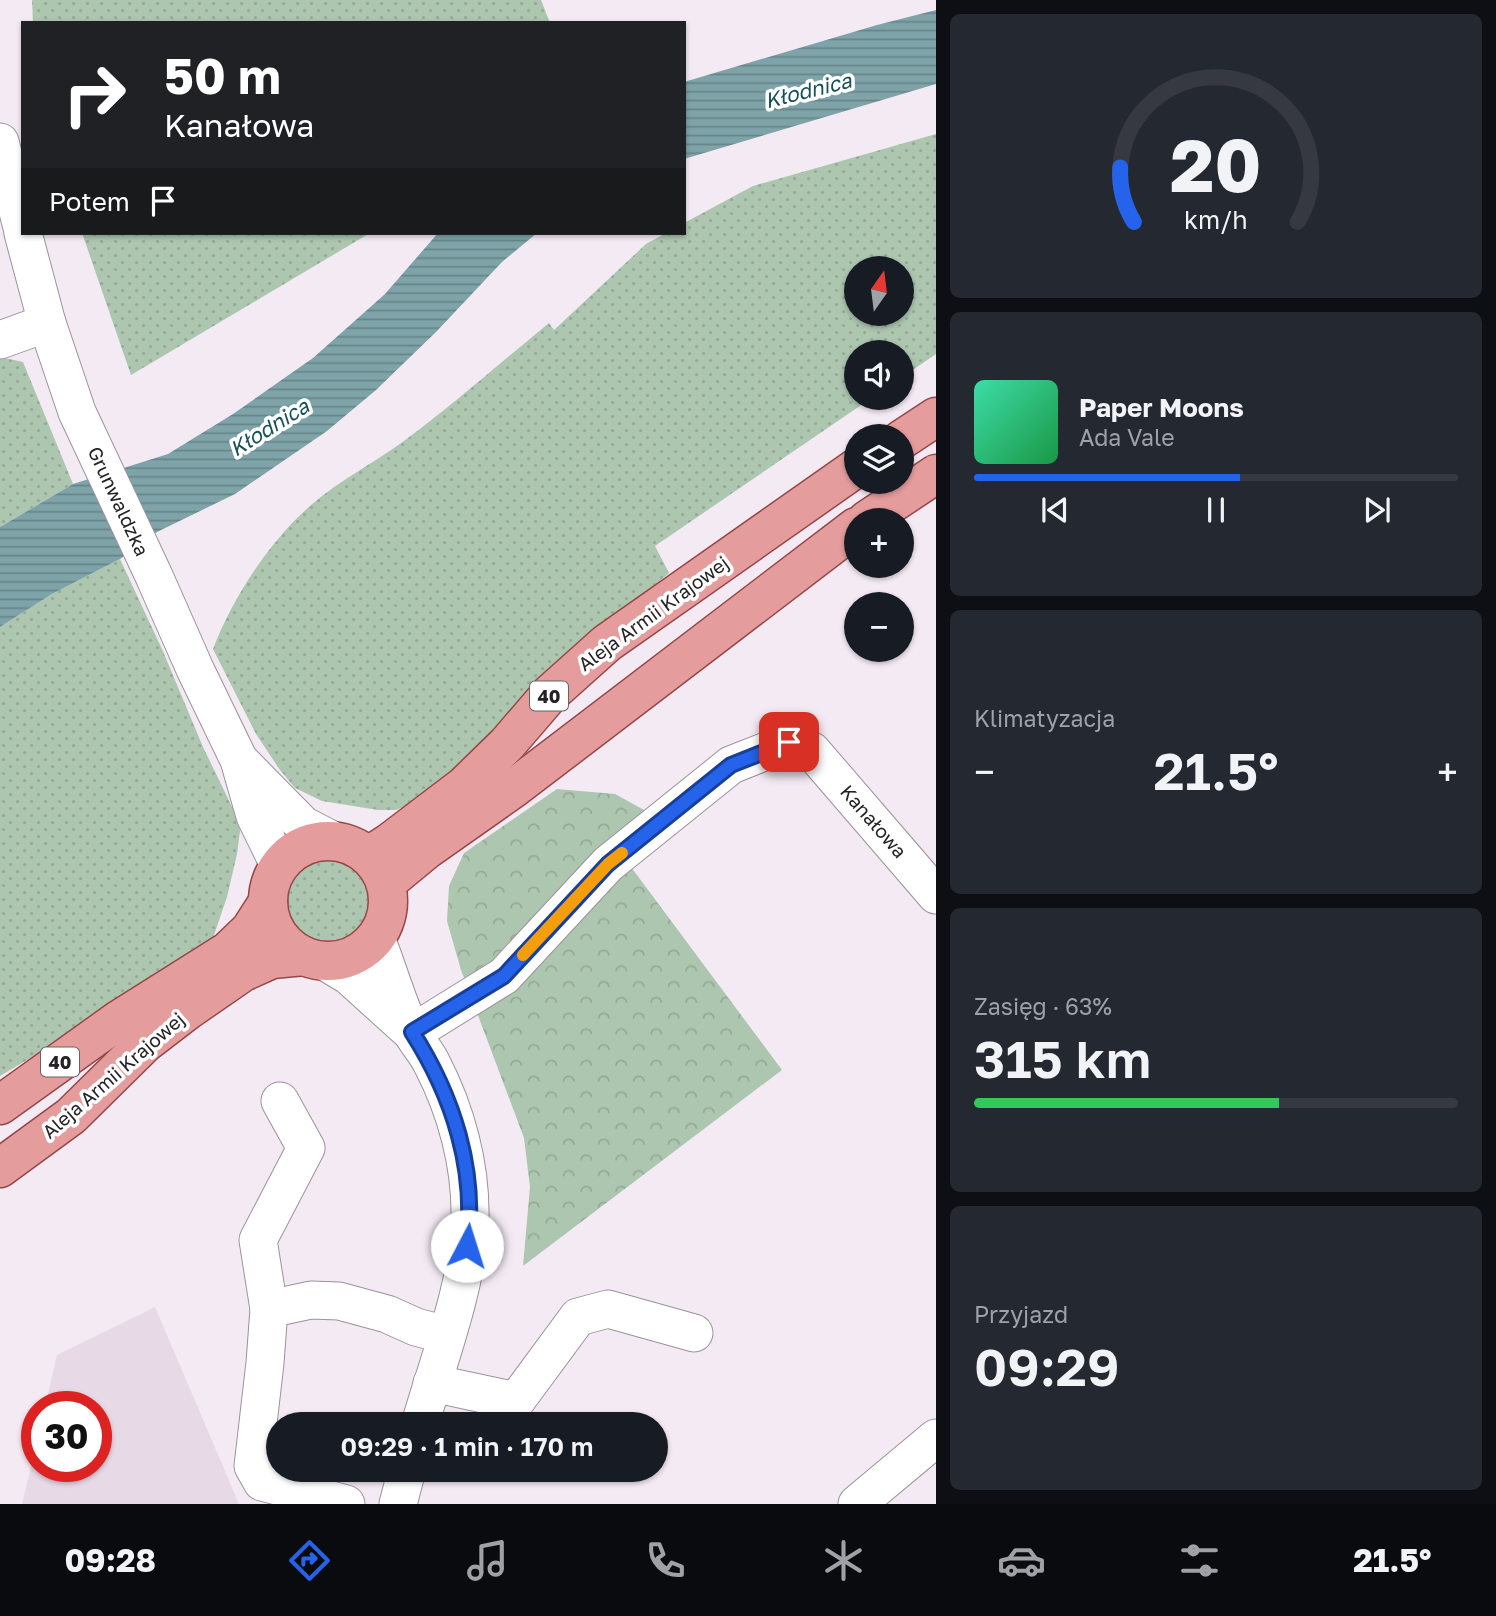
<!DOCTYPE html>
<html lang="pl">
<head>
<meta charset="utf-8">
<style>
  :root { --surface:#171b24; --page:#242831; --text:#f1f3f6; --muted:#9ea1a6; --line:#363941; --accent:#2563eb }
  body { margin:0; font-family:"Golos Text",sans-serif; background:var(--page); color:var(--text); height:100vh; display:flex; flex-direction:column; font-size:26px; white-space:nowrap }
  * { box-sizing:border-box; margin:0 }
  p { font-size:23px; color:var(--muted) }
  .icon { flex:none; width:38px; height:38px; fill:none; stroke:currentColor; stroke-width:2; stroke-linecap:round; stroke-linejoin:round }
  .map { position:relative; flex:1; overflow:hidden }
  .sheet { display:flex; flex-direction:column; gap:14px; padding:14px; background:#0d0f14; width:560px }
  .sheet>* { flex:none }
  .hud { position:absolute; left:21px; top:21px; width:665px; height:214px; border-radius:0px; box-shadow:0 2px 5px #0004; background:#202124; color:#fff; overflow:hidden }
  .needle { width:46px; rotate:14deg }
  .buttons { position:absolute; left:844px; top:256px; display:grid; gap:14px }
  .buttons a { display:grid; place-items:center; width:70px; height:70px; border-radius:50%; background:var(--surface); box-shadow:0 2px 5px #0004; font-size:35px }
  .speed { position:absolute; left:21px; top:1391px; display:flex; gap:14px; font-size:35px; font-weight:700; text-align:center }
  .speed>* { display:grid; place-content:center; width:91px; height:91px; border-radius:50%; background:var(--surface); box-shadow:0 2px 5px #0004; line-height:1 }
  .speed .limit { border:10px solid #d22; background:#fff; color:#111 }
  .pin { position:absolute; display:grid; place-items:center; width:60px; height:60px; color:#fff; margin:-30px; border-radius:14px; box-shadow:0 4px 10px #0006 }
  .me { position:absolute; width:77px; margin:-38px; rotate:5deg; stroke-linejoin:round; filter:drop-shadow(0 0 5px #0008) }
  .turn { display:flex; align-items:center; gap:24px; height:147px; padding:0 28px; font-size:32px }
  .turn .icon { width:91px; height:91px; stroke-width:2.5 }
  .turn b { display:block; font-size:49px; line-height:60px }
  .then { display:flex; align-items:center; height:66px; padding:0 28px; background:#0003; gap:14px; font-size:26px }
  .big { font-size:52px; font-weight:600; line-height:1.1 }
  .sheet .card { flex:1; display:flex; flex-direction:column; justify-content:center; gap:10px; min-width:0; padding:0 24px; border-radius:10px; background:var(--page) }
  .sheet .dial { align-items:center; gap:0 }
  .dial svg { height:182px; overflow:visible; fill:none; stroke:var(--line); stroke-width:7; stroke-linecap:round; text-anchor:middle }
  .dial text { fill:var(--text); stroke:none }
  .song { display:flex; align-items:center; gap:21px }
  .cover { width:84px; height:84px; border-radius:10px; background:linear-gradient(135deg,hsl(160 70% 55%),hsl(140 70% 35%)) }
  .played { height:7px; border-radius:4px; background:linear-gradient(90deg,var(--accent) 55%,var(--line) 55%) }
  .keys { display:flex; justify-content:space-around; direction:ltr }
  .heat { display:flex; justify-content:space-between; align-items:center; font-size:38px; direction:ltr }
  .charge { height:10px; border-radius:5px; background:linear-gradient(90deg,#34c759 63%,var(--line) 0) }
  .trip { position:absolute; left:266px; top:1412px; width:402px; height:70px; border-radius:35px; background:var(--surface); box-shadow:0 2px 5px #0004; font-weight:600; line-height:70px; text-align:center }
  .dock { display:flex; height:112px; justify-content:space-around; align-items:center; background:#090b0e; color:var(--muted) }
  .dock .icon { width:49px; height:49px }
  .dock .selected { color:var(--accent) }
  .dock b { font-size:32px; color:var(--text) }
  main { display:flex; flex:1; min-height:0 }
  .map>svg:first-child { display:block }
  .built { fill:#e8d9e7 }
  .grass { fill:url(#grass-dots); fill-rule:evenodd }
  .forest { fill:url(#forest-crowns) }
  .water { fill:url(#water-rules) }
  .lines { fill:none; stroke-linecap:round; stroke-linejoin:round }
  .minor-casing { stroke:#9b929a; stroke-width:39 }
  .major-casing { stroke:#964648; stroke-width:41 }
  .minor { stroke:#fff; stroke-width:37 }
  .major { stroke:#e59c9d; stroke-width:38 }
  .route-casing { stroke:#184099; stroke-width:18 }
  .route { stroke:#2563eb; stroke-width:12 }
  .slow { stroke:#f59e0b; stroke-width:12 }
  .labels { text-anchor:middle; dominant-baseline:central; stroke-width:7; stroke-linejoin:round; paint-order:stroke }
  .shield { fill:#fff; stroke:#666466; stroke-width:2 }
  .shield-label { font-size:18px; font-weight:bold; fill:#252225 }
  .street-label { font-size:19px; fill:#252225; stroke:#fff }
  .water-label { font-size:21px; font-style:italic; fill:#175056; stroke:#fff }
</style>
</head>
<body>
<main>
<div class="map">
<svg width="936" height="1504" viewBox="0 0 936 1504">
  <defs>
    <pattern id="grass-dots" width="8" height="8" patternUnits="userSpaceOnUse" patternTransform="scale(1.75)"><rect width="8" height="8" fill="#acc6b0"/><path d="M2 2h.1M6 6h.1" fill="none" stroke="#94aa97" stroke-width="1.8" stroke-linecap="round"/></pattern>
    <pattern id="forest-crowns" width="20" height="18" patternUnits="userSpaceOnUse" patternTransform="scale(1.75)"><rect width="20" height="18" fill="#acc6b0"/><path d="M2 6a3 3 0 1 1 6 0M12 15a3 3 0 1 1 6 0" fill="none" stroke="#94aa97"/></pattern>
    <pattern id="water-rules" width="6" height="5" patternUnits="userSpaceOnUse" patternTransform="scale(1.75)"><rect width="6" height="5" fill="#7ea4a9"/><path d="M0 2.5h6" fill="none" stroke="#678589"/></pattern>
  </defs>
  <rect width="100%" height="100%" fill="#f4eaf4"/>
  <!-- built -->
  <path class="built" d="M155,1307l84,197h-217l15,-62v24h59v-59h-51l12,-52z"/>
  <!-- grass -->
  <g class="grass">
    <path d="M32,0h509l9,23h-517z"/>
    <path d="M936,134v220l-35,24v-26h-45v45h17l-218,149 14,27 -84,69 -92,98 -85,65 -12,5h-18l-56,-9 -27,-13 -15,-18 -24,-36 -43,-85c20,-52 56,-107 98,-144 29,-25 63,-42 93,-64 50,-37 97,-79 145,-118l5,7 92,-86 20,-11h18v-10l69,-37zM856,268h45v45h-45z"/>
    <path d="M82,233h288l-239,142z"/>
    <path d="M0,357l23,5 50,122 -73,43z"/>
    <path d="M120,559l42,90 41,98 34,70 3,14 -3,23 -10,43 -16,47 -120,78 -91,54v-449l52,-33z"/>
    <circle cx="327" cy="901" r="43"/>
  </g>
  <!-- forest -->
  <path class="forest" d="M557,789l58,5 40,22 -24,51 151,203 -259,196 7,-79 -6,-49 -63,-168 -14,-49 2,-35 15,-33z"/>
  <!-- water -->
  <g class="water">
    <path d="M936,10v74l-252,75v-77l193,-57z"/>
    <path d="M438,233h99l-35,29 -66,70 -60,58 -49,41 -92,63 -78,38 -37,27 -68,35 -52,33v-100l73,-43 95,-30 65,-40 80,-56 72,-64z"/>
  </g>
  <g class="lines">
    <!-- minor casing -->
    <g class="minor-casing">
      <g id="minor">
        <path d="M0,142l23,89"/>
        <path d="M23,233l24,90 30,89 77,164 41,93 44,91 16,56 24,49"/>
        <path d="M0,340l47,-17"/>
        <path d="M242,763l61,62 29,15"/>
        <path d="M376,938c12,30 22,67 36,95 6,11 15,20 20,31 24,46 39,101 38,154 -1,64 -32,144 -50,206"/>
        <path d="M324,961l25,15 62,56"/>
        <path d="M412,1033l92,-57 104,-112 123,-99 58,-23 23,9 124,144"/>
        <path d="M269,1309l-11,-69 48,-92 -26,-47"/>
        <path d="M432,1383l84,18 62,-84 30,-8 86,24"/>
        <path d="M346,1504l-84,-22 -9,-16 12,-103 4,-54 42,-9 28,1 48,13 29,13 30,8"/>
        <path d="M398,1504l9,-34"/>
        <path d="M857,1504l79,-66"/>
      </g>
    </g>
    <!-- major casing -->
    <g class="major-casing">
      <g id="major">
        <path d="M901,440l35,-23"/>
        <path d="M867,520l69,-46"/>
        <circle cx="328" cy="901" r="60"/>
        <path d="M369,856l20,-13 75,-57 43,-42 43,-50 57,-51 249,-175"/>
        <path d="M386,883l40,-33 88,-62 342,-261"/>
        <path d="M0,1105l120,-86 108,-68 22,-21 18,-28"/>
        <path d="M0,1168l71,-52 74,-73 43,-33 55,-38 29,-13 32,-3"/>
      </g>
    </g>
    <!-- minor -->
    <use href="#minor" class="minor"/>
    <!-- major -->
    <use href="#major" class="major"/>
  </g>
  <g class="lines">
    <!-- route casing -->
    <g class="route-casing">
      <path id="route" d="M467,1246c10,-76 -14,-150 -55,-214l92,-56 104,-112 123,-99 58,-23"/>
    </g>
    <!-- route -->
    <use href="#route" class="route"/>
    <!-- slow -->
    <path class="slow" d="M523,955l85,-91 14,-11"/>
  </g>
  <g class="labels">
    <!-- shield labels -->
    <g class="shield">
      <rect x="530" y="681.5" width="38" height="29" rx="5"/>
      <rect x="41" y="1047.5" width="38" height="29" rx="5"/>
    </g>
    <g class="shield-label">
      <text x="549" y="696">40</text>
      <text x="60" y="1062">40</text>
    </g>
    <!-- street labels -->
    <g class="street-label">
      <text transform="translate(119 501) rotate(65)">Grunwaldzka</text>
      <text transform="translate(653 613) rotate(-36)">Aleja Armii Krajowej</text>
      <text transform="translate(874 821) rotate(49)">Kanałowa</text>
      <text transform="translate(113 1075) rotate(-41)">Aleja Armii Krajowej</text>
    </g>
    <!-- water labels -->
    <g class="water-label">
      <text transform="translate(808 90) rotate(-14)">Kłodnica</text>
      <text transform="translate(269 427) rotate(-32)">Kłodnica</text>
    </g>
  </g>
</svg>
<div class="buttons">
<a><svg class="needle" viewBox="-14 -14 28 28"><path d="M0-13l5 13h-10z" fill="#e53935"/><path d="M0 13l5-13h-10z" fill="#9ea1a6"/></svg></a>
<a><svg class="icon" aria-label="sound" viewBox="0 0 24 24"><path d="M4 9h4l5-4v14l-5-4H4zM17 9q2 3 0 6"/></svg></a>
<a><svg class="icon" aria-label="layers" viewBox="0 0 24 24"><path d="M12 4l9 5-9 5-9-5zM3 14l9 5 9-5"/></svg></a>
<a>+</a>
<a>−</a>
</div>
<div class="speed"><div class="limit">30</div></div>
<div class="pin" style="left:789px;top:742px;background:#d93025"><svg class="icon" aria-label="arrive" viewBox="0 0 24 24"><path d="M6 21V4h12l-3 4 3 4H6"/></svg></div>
<svg class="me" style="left:467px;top:1246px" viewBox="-20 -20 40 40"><circle r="19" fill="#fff"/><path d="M0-13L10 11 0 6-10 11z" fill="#2563eb"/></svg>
<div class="trip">09:29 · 1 min · 170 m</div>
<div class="hud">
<div class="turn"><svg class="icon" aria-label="right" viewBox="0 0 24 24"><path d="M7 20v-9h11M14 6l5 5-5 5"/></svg><div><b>50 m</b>Kanałowa</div></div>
<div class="then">Potem<svg class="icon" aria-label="arrive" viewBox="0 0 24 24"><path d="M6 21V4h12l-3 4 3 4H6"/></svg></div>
</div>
</div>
<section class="sheet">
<div class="card dial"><svg viewBox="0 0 100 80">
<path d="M14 69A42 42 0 1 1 86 69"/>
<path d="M14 69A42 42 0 0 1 8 45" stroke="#2563eb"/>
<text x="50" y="56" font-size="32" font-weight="700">20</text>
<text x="50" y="72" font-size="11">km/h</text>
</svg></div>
<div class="card">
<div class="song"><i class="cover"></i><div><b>Paper Moons</b><p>Ada Vale</p></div></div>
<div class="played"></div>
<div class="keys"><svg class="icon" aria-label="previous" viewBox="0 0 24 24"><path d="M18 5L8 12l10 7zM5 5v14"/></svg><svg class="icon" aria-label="pause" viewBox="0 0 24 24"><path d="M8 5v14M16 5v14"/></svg><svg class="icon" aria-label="next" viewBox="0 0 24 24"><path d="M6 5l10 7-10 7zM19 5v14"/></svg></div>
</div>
<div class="card"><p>Klimatyzacja</p>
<div class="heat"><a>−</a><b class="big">21.5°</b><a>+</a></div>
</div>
<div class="card"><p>Zasięg · 63%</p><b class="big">315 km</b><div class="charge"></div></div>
<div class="card"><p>Przyjazd</p><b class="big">09:29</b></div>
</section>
</main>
<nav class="dock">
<b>09:28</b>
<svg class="icon selected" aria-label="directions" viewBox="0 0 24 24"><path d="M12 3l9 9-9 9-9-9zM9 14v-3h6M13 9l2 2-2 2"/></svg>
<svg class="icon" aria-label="music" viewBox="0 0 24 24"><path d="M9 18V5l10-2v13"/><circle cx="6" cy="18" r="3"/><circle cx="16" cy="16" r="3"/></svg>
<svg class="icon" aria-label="phone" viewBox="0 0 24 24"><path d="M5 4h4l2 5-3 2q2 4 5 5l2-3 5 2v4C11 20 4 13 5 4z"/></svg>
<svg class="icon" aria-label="climate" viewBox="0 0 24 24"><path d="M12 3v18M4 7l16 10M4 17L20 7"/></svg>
<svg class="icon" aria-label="car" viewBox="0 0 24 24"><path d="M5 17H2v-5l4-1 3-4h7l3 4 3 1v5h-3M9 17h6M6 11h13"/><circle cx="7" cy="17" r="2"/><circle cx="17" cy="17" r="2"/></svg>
<svg class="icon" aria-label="filters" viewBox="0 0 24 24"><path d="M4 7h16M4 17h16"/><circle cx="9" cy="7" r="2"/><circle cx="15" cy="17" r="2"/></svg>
<b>21.5°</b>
</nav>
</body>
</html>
